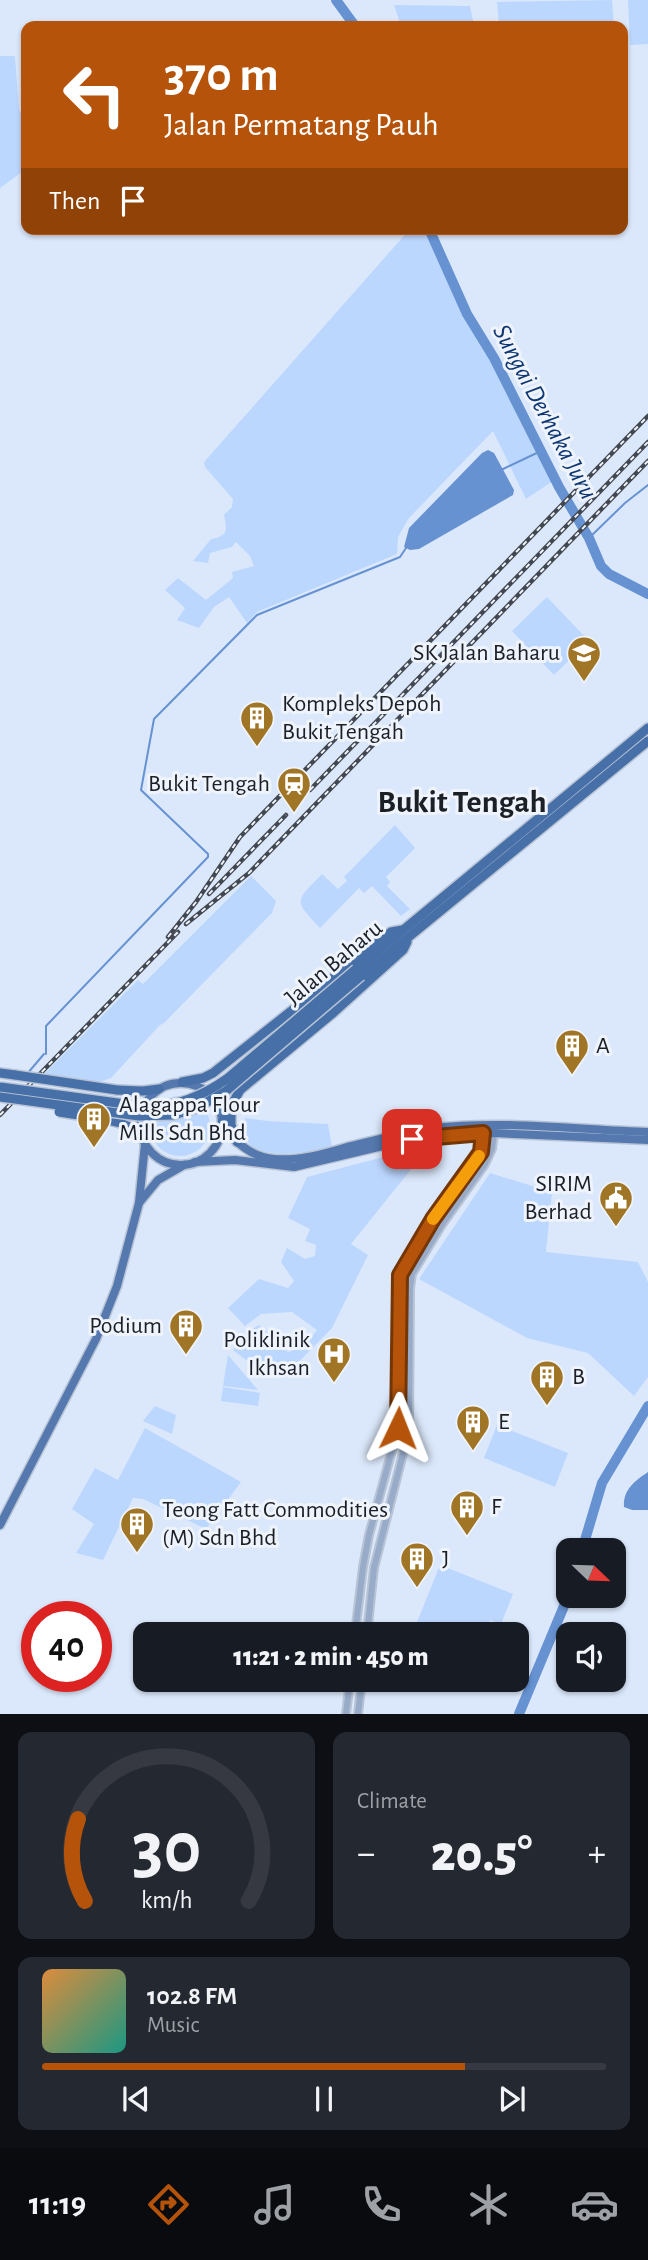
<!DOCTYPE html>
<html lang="en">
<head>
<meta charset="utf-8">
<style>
  :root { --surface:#171b24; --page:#242831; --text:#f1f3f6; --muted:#9ea1a6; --line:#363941; --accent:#b45309 }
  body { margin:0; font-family:"Alegreya Sans",sans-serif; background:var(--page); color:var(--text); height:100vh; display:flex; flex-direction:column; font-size:26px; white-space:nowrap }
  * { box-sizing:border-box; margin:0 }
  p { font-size:23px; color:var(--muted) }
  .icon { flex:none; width:38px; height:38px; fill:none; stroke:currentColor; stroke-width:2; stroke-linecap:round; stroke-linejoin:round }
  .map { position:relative; height:1714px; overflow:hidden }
  .panel { display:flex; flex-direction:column; gap:18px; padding:18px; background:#0d0f14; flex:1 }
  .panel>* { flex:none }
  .banner { position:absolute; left:21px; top:21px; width:607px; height:214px; border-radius:14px; box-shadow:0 2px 5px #0004; background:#b45309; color:#fff; overflow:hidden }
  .needle { width:46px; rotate:113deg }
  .controls { position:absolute; left:556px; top:1538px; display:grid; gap:14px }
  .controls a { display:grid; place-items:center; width:70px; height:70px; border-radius:14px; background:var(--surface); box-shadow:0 2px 5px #0004; font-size:35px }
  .speed { position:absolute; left:21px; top:1601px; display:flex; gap:14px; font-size:35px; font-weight:700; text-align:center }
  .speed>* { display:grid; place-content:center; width:91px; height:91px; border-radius:50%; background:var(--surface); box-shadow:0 2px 5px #0004; line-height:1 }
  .speed .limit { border:10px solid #d22; background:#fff; color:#111 }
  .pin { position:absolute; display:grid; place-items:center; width:60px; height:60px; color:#fff; margin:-30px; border-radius:14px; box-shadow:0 4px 10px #0006 }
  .me { position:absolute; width:77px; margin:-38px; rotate:2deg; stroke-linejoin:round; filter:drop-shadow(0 0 5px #0008) }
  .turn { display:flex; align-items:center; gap:24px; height:147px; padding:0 28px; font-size:32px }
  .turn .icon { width:91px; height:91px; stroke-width:2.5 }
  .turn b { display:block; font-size:49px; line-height:60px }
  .then { display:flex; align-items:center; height:66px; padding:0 28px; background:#0003; gap:14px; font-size:26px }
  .big { font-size:52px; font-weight:800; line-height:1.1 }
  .panel .tile { flex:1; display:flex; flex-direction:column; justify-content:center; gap:10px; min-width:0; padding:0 24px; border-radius:14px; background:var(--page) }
  .panel .dial { align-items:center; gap:0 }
  .dial svg { height:182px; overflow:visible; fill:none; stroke:var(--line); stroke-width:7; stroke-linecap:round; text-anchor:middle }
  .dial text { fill:var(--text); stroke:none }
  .song { display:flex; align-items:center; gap:21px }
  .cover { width:84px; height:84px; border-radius:10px; background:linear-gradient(135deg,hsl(30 70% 55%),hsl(170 70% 35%)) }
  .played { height:7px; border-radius:4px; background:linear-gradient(90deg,var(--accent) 75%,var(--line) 75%) }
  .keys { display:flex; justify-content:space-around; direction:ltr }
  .heat { display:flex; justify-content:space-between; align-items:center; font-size:38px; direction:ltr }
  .panel .tiles { flex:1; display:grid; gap:18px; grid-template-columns:1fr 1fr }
  .tile:last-child { grid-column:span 2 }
  .trip { position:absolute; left:133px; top:1622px; width:396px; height:70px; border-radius:14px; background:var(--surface); box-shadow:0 2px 5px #0004; font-weight:800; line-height:70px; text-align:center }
  .tab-bar { display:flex; height:112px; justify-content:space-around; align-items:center; background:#090b0e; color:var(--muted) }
  .tab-bar .icon { width:49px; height:49px }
  .tab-bar .current { color:var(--accent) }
  .tab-bar b { font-size:32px; color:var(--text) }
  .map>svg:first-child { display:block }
  .green { fill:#bcd7fe }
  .water { fill:#6692d2 }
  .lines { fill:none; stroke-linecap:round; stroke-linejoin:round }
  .stream { stroke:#6692d2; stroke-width:2 }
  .river { stroke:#6692d2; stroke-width:10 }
  .tertiary-casing { stroke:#b8c4d5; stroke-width:10 }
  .primary-casing { stroke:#b8c4d5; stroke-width:11 }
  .trunk-casing { stroke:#b8c4d5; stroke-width:12 }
  .tertiary { stroke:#98acca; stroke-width:6 }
  .primary { stroke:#5579ae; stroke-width:8 }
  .trunk { stroke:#4870a8; stroke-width:9 }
  .rail-casing { stroke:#424851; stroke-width:4.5 }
  .rail { stroke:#eff4fc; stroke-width:2; stroke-dasharray:5; stroke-linecap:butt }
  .trunk-bridge-casing { stroke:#b8c4d5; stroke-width:12; stroke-linecap:butt }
  .trunk-bridge { stroke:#4870a8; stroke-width:9 }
  .route-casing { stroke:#753606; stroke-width:18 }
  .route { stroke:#b45309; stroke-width:12 }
  .slow { stroke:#f59e0b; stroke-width:12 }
  .labels { text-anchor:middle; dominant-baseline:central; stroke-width:6; stroke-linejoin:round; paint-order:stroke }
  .poi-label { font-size:24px; fill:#1b1f26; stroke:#eff4fc; text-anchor:start }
  .street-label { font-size:24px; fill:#1b1f26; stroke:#eff4fc }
  .water-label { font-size:26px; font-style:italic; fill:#0e3772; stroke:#eff4fc }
  .district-label { font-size:32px; font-weight:bold; fill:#1b1f26; stroke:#eff4fc }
</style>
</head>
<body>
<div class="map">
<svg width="648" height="1714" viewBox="0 0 648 1714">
  <rect width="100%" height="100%" fill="#dbe8fb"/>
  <!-- green -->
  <g class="green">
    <path d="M612,0l2,26h-115l-2,-24z"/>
    <path d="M628,0h20v44l-18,1z"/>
    <path d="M394,5l76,1 4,20h-73z"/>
    <path d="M0,56h15l4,54 7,9v50l-26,19z"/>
    <path d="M410,229h16c13,46 44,88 67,130 21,40 40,82 60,122l-27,18 -33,-68 -84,87 -11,19 -1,17 -140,58 -10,11 -18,-26 -15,10 -15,21 -22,-8 8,-12 -20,-18 13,-12 28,22 27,-22 -1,-6 22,-6 -4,-10 -14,-14 -4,5 -22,6 -2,10 -15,-2 18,-22c18,-3 16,-10 13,-24l8,-8 1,-8 -28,-32 -1,-5z"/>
    <path d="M547,597l42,44 -35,34 -42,-44z"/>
    <path d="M395,825l20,23 -29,29 4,5 -3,4 23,23 -9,7 -29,-30 -8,7 -5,-5 -39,40c-27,-29 -25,-26 2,-54l16,15 9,-8 -3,-4z"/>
    <path d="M251,876l25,25 -4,12 -108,110 -4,2 -49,53 -14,5 -55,-7 96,-96 5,4z"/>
    <circle cx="180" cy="1126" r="30"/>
    <path d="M245,1118l23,3 60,3 4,23c-24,6 -101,20 -87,-29z"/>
    <path d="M429,1147l-78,97 17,11 -36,73 -47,48 -22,-3 -30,-23 13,-17 13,-8 29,27 15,-5 14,-17 -25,-18 -31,2 -16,12 -17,-18 31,-29 29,9 6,-7 -13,-19 6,-14 18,11 10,-3 1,-11 -11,-4 5,-12 -22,-11 19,-41 111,-29z"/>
    <path d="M490,1173l62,19 -6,60 92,10 10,20v95l-14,19 -46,-43 -61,-15 -108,-59z"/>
    <path d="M228,1355l30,35 -35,-4z"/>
    <path d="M223,1387l37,6 -2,13 -37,-5z"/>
    <path d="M155,1406l21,9 -4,19 -29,-13z"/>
    <path d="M497,1425l71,28 -13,34 -71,-29z"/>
    <path d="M145,1428l96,54 -35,47 -63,-30 -10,-1 -30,62 -27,-7 18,-29 -22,-15 23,-41 23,12z"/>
    <path d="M440,1565l73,29 -12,30 -11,-4 -6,14h-35l-32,-12z"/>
  </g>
  <!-- water -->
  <g class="water">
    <path d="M488,450l6,3 20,37 -1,5 -94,54 -9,1 -6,-3 5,-19 73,-75z"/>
    <path d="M648,1472v38h-16l-8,-3c-1,-18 11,-26 24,-35z"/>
  </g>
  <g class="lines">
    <!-- stream -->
    <g class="stream">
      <path d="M501,470l40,-19"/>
      <path d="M589,538l36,-35 23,-18"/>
      <path d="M46,1054v-28l162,-169v-3l-67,-64 13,-71 103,-104 143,-58 6,-9"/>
      <path d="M27,1074l17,-20"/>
    </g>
    <!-- river -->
    <g class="river">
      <path d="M336,0l19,26"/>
      <path d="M429,229l38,85 27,44 65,129 30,51 12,28 8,8 39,20"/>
      <path d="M582,1550l20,-67 46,-77"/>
      <path d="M519,1714l50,-120"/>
    </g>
    <!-- tertiary casing -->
    <g class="tertiary-casing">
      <g id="tertiary">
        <path d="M355,1634l8,-67 6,-32 29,-107 2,-153 33,-56 48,-67 2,-19"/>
        <path d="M367,1634l7,-66 35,-138 1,-142 2,-14 31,-51 42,-59 7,-15 2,-16"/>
        <path d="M346,1714l4,-34"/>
        <path d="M358,1714l4,-34"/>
      </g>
    </g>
    <!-- primary casing -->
    <g class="primary-casing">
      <g id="primary">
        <circle cx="181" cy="1124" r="41"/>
        <path d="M222,1126c15,17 29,31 52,33 25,2 50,-5 73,-12 29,-7 58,-15 88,-19 66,-8 146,2 213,4"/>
        <path d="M195,1162l40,-2 59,7 118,-28 27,-4 55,-2 154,7"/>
        <path d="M139,1203l6,-59"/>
        <path d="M0,1525l96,-186 21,-53 22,-83 19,-23 26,-15"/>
      </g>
    </g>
    <!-- trunk casing -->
    <g class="trunk-casing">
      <g id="trunk">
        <path d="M356,969l292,-241"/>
        <path d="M361,976l287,-235"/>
        <path d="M0,1073l15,2"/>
        <path d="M182,1082l21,-4 10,-5 178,-141 11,-2"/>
        <path d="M117,1090l26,1 16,-2"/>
        <path d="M231,1110v15l6,17"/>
        <path d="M98,1118c17,3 34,6 44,20"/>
        <path d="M222,1123l18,-33 93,-77 70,-63 4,-8"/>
      </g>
    </g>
    <!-- tertiary -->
    <use href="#tertiary" class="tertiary"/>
    <!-- primary -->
    <use href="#primary" class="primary"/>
    <!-- trunk -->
    <use href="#trunk" class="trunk"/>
    <!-- rail casing -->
    <g class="rail-casing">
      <g id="rail">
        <path d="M310,790l338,-348"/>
        <path d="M209,894l77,-79"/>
        <path d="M186,924l63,-51 399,-412"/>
        <path d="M168,937l28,-35 44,-65 408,-421"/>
        <path d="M0,1115l178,-183"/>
      </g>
    </g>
    <!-- rail -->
    <use href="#rail" class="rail"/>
    <!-- trunk-bridge casing -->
    <g class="trunk-bridge-casing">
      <g id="trunk-bridge">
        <path d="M15,1075l102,15"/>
        <path d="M0,1087l147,20c30,0 56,-11 81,-29l128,-109"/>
        <path d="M0,1097l139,19 34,-1 22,-6 31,-18 135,-115"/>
        <path d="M59,1112l39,6"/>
      </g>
    </g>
    <!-- trunk-bridge -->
    <use href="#trunk-bridge" class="trunk-bridge"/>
  </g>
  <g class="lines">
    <!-- route casing -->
    <g class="route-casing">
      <path id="route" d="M398,1428l2,-153 33,-56 48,-67 2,-19 -71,6"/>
    </g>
    <!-- route -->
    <use href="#route" class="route"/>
    <!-- slow -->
    <path class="slow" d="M433,1219l46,-63"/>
  </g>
  <!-- icons -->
  <defs>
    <g id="school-pin" transform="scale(1.75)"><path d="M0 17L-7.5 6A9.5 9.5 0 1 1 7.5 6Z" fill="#a07525" stroke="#eff4fc"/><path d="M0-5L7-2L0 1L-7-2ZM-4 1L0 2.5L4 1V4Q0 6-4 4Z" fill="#fff"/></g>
    <g id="building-pin" transform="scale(1.75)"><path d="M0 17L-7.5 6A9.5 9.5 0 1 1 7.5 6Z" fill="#a07525" stroke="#eff4fc"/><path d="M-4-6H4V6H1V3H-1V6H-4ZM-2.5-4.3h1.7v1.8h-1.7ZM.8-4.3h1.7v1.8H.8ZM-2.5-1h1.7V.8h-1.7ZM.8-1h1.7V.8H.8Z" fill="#fff"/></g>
    <g id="station-pin" transform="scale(1.75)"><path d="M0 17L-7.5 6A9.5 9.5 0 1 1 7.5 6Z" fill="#a07525" stroke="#eff4fc"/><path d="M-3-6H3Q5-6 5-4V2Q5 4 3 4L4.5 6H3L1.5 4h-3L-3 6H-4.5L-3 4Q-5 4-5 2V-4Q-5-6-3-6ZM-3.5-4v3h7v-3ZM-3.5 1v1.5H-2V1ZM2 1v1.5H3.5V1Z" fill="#fff"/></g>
    <g id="civic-pin" transform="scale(1.75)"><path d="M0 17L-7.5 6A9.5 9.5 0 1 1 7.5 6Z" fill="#a07525" stroke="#eff4fc"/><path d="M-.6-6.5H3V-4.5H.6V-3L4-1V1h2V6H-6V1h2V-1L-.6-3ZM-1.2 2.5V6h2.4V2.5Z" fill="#fff"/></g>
    <g id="hospital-pin" transform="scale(1.75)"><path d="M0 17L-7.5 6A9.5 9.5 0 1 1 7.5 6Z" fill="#a07525" stroke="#eff4fc"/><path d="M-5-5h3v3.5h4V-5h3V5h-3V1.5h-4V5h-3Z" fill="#fff"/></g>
  </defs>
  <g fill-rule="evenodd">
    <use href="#school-pin" x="584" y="653"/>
    <use href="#building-pin" x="257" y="718"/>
    <use href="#station-pin" x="294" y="784"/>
    <use href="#building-pin" x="572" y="1046"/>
    <use href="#building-pin" x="94" y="1119"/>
    <use href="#civic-pin" x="616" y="1198"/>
    <use href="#building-pin" x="186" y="1326"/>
    <use href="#hospital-pin" x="334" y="1354"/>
    <use href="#building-pin" x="547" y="1377"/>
    <use href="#building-pin" x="473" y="1422"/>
    <use href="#building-pin" x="467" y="1507"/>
    <use href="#building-pin" x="137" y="1524"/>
    <use href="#building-pin" x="417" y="1559"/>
  </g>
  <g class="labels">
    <!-- poi labels -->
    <g class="poi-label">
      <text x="560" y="653" text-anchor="end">SK Jalan Baharu</text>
      <text x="282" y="704">Kompleks Depoh<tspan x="282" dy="28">Bukit Tengah</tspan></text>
      <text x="270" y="784" text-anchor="end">Bukit Tengah</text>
      <text x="596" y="1046">A</text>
      <text x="119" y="1105">Alagappa Flour<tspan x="119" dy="28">Mills Sdn Bhd</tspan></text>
      <text x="592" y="1184" text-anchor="end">SIRIM<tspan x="592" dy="28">Berhad</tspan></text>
      <text x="162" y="1326" text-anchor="end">Podium</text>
      <text x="310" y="1340" text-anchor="end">Poliklinik<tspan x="310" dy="28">Ikhsan</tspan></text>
      <text x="572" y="1377">B</text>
      <text x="498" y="1422">E</text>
      <text x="491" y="1507">F</text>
      <text x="162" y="1510">Teong Fatt Commodities<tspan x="162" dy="28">(M) Sdn Bhd</tspan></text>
      <text x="442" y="1559">J</text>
    </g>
    <!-- street labels -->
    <g class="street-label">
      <text transform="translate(334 963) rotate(-40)">Jalan Baharu</text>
    </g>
    <!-- water labels -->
    <g class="water-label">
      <text transform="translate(545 412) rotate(62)">Sungai Derhaka Juru</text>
    </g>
    <!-- district labels -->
    <g class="district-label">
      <text x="462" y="802">Bukit Tengah</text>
    </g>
  </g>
</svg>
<div class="controls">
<a><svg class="needle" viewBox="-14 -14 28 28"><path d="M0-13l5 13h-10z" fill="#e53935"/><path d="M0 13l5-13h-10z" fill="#9ea1a6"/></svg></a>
<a><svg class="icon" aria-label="sound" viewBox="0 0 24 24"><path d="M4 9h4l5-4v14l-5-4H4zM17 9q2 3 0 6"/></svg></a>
</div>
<div class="speed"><div class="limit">40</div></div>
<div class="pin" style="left:412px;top:1139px;background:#d93025"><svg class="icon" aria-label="arrive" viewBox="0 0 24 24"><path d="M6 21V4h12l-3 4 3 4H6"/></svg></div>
<svg class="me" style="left:398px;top:1428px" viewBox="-20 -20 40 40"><path d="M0-17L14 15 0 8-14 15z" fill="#b45309" stroke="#fff" stroke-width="4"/></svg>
<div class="trip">11:21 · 2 min · 450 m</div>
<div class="banner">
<div class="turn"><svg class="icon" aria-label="left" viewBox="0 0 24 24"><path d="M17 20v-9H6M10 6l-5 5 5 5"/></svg><div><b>370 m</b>Jalan Permatang Pauh</div></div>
<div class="then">Then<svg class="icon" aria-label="arrive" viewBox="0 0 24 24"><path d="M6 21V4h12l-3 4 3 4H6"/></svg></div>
</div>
</div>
<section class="panel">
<div class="tiles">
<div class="tile dial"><svg viewBox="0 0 100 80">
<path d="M14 69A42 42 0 1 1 86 69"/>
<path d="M14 69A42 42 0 0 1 11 33" stroke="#b45309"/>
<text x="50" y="56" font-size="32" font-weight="700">30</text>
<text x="50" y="72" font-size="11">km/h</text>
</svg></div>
<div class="tile"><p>Climate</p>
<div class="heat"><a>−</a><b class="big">20.5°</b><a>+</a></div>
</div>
<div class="tile">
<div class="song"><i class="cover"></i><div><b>102.8 FM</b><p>Music</p></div></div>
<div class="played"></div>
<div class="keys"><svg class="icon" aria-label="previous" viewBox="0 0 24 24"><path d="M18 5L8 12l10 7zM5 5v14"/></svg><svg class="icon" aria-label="pause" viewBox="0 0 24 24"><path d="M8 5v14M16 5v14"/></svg><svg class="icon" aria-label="next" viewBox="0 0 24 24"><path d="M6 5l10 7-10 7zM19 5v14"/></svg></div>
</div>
</div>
</section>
<nav class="tab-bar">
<b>11:19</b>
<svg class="icon current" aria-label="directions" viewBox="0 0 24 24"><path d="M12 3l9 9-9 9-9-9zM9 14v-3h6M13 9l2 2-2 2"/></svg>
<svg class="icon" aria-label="music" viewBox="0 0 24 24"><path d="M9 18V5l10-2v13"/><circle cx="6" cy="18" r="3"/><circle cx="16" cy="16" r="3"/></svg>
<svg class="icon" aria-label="phone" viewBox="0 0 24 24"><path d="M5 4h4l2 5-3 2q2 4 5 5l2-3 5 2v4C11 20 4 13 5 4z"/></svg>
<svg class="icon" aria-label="climate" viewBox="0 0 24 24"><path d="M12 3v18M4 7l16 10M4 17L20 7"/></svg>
<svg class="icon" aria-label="car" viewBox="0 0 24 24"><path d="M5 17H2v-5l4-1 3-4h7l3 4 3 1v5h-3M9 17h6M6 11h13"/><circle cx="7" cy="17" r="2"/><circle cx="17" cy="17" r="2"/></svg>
</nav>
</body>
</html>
